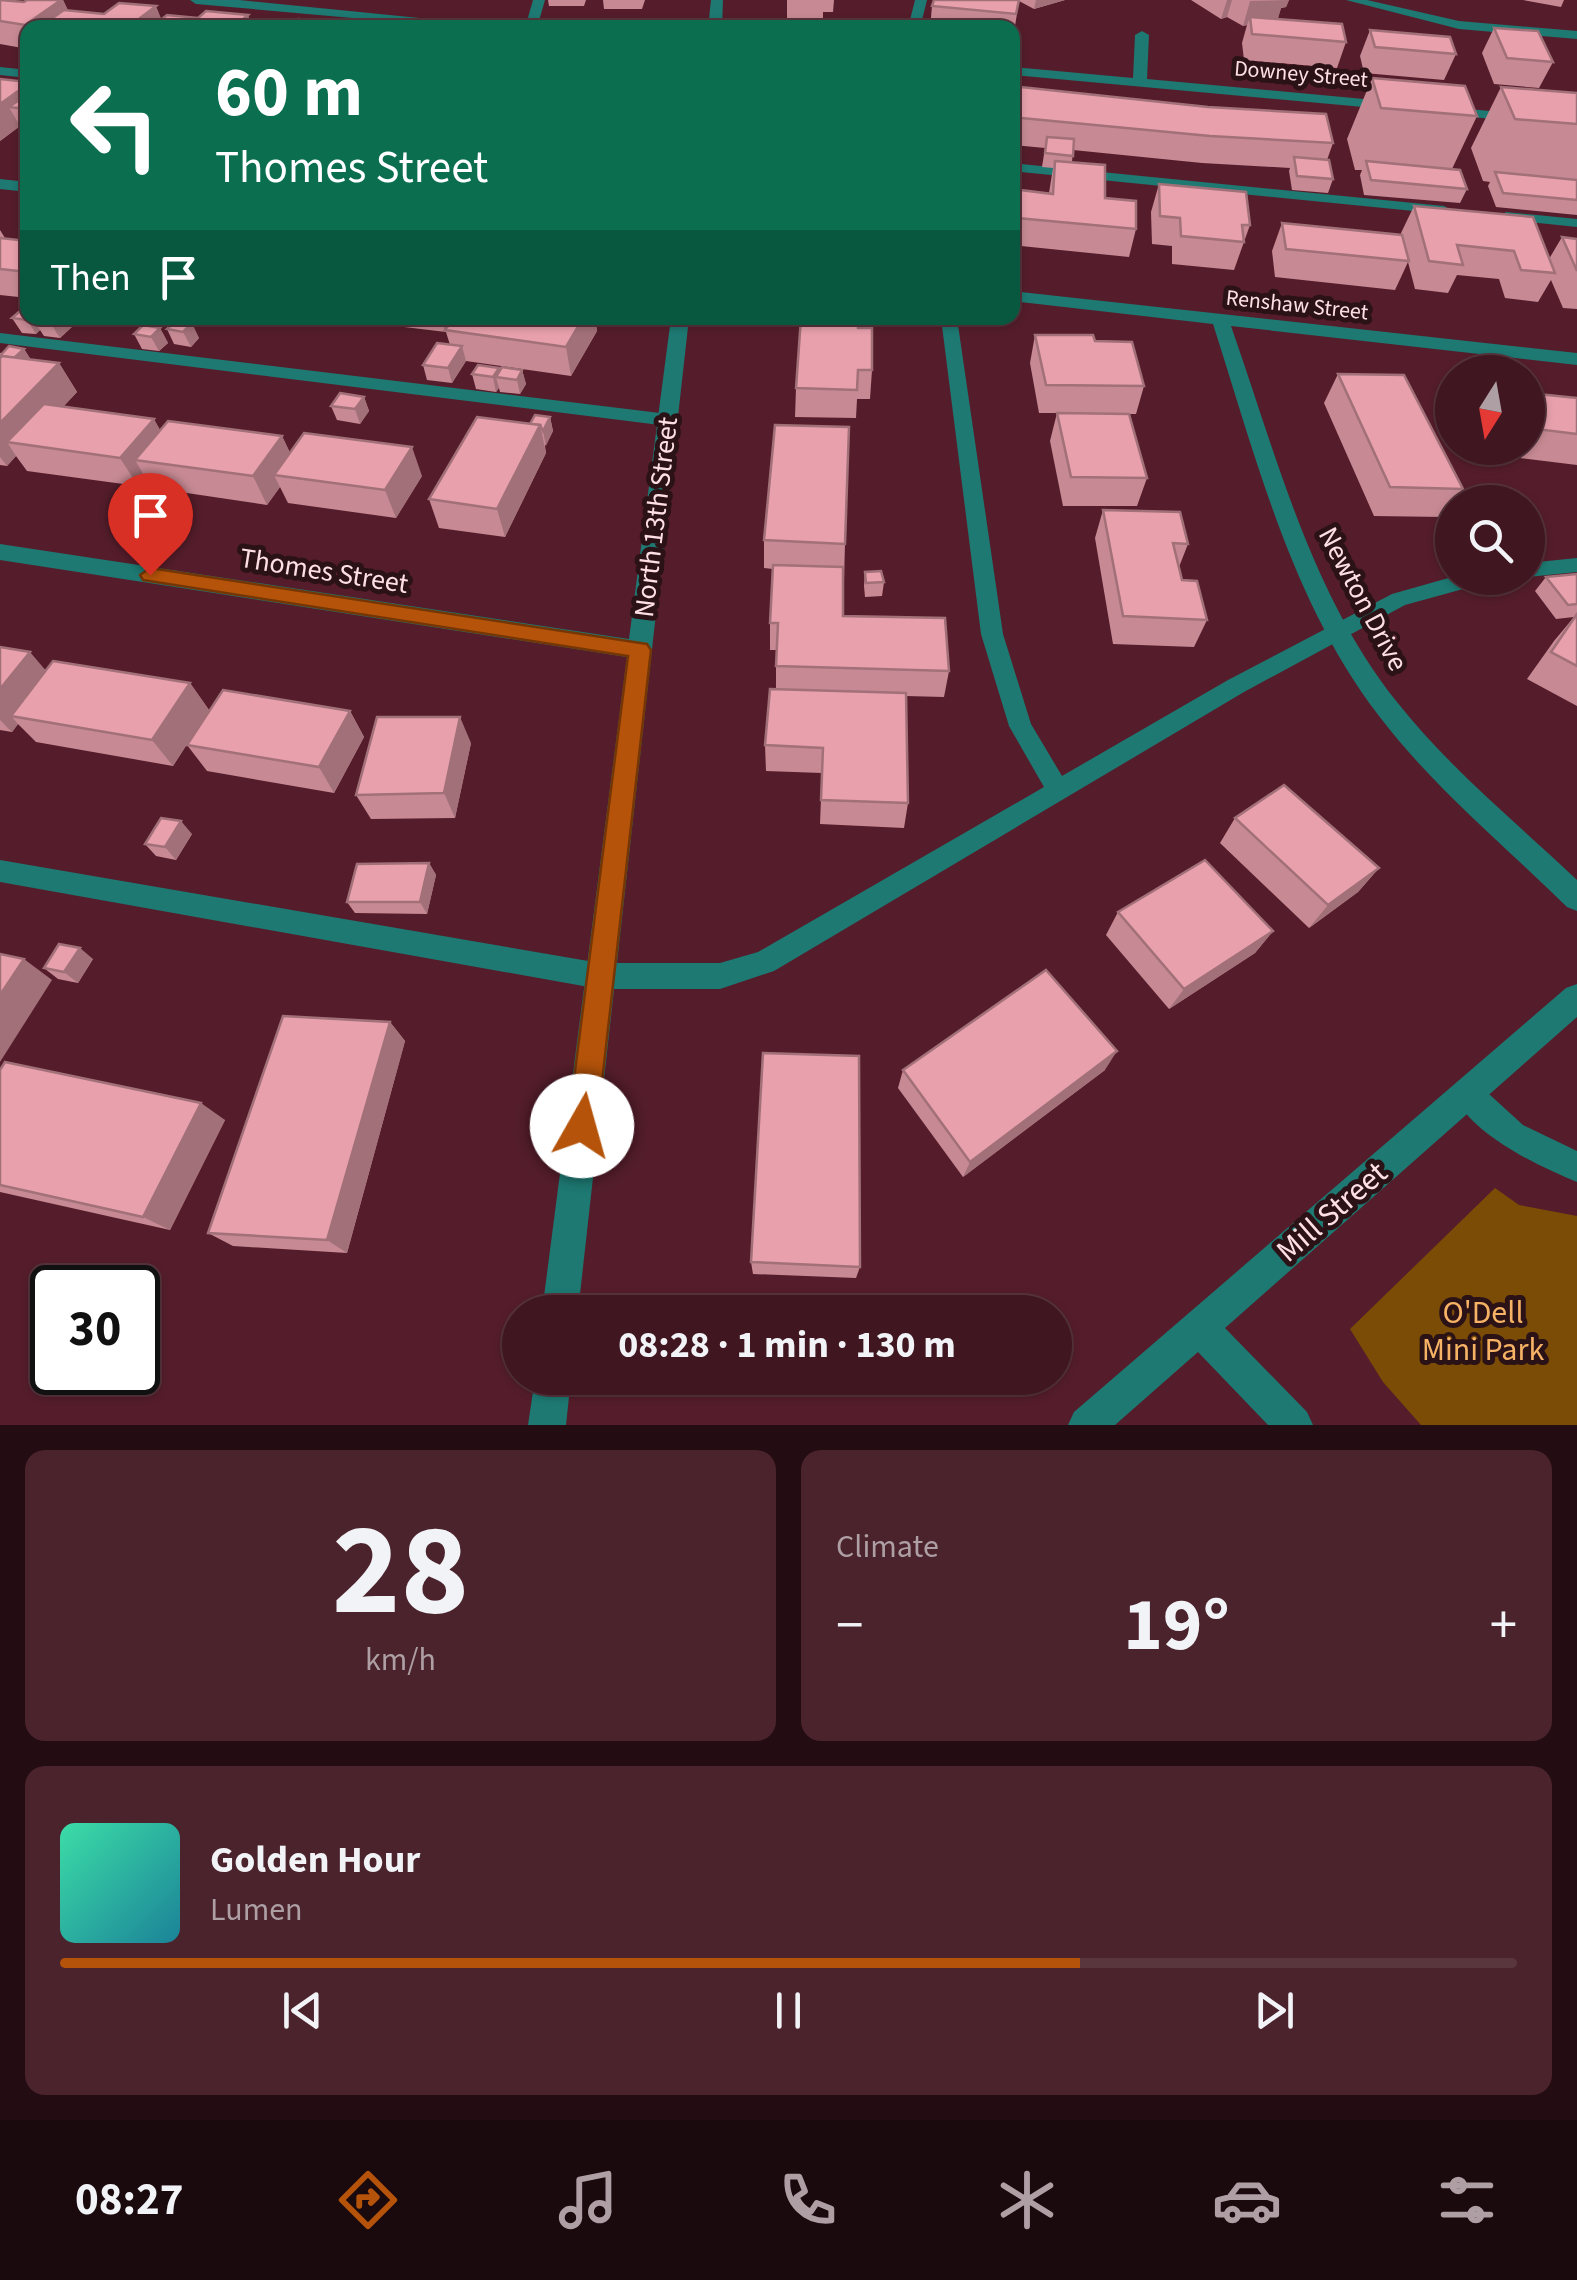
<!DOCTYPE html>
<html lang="en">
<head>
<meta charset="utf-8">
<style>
  :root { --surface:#401620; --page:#4b232d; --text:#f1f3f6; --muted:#ae9fa5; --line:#59353e; --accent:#b45309 }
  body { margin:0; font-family:"Source Sans 3",sans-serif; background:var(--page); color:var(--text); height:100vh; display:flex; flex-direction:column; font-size:38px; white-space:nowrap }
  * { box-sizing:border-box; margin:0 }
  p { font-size:32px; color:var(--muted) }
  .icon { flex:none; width:55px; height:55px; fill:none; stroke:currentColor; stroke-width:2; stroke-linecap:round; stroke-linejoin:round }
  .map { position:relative; height:1425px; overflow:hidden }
  .sheet { display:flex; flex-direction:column; gap:25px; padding:25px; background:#230c12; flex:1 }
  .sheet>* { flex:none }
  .hud { position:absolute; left:20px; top:20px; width:1000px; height:305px; border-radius:20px; box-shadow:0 2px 8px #0004,0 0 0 2px var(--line); background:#0b6e4f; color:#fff; overflow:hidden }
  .needle { width:65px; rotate:191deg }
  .buttons { position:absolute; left:1435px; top:355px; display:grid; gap:20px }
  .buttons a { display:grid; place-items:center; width:110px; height:110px; border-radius:50%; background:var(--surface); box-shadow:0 2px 8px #0004,0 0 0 2px var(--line); font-size:50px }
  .speed { position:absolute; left:30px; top:1265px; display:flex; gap:20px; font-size:50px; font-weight:700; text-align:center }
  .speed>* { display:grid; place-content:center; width:130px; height:130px; border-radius:50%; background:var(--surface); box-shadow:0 2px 8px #0004,0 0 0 2px var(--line); line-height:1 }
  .speed .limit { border:5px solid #111; border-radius:15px; background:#fff; color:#111 }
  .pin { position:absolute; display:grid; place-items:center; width:85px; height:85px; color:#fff; margin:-102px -42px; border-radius:50% 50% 50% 0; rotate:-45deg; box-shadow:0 0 10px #0007 }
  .pin .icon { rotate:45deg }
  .me { position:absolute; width:110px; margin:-55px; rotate:7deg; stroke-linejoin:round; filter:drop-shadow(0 0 8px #0008) }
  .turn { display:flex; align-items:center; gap:35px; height:210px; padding:0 30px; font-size:45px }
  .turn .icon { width:130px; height:130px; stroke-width:2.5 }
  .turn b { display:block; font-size:70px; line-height:85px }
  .then { display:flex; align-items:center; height:95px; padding:0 30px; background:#0003; gap:20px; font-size:38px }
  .big { font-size:75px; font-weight:700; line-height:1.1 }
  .sheet .card { flex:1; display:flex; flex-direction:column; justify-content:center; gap:15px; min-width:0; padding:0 35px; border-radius:20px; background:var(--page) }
  .sheet .dial { align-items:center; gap:0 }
  .dial b { font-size:130px; line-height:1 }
  .song { display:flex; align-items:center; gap:30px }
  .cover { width:120px; height:120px; border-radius:15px; background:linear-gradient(135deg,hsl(160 70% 55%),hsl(190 70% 35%)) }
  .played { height:10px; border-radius:5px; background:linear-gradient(90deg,var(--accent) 70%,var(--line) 70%) }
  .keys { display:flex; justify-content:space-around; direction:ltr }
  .heat { display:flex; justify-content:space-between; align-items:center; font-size:55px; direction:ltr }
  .sheet .tiles { flex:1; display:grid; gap:25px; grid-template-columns:1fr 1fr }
  .card:last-child { grid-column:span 2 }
  .trip { position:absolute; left:502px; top:1295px; width:570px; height:100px; border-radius:50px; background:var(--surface); box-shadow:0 2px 8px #0004,0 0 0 2px var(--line); font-weight:700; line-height:100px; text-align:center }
  .tab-bar { display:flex; height:160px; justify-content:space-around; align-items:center; background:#1a090d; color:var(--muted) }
  .tab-bar .icon { width:70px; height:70px }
  .tab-bar .current { color:var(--accent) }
  .tab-bar b { font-size:45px; color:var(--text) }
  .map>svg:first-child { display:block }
  .green { fill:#7b4c05 }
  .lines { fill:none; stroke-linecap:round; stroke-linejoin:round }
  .lane { fill:#1d7972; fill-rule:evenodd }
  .street { fill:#1d7972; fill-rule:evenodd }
  .wall { fill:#c78a94 }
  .shaded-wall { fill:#a27078 }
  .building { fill:#e7a0ac; stroke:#a27078; stroke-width:2.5 }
  .route { fill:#b45309; stroke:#753606; stroke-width:2.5 }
  .labels { text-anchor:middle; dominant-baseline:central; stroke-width:10; stroke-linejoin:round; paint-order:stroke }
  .far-street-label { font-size:22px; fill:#fee0e4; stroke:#2b1217 }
  .street-label { font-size:28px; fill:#fee0e4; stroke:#2b1217 }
  .near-street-label { font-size:32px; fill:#fee0e4; stroke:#2b1217 }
  .near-park-label { font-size:32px; fill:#f6b265; stroke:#2b1217 }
</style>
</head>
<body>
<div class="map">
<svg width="1577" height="1425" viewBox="0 0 1577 1425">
  <rect width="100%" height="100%" fill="#551d2b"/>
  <!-- green -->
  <path class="green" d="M1495,1188l24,17 58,11v209h-156l-38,-43 -33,-53z"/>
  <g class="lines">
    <!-- lane -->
    <g class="lane">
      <path d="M533,0h12l-8,28h-12z"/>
      <path d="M915,0h12l-7,28h-12z"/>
      <path d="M1346,0h21l92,21 118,10v8l-118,-10z"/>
      <path d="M0,67l28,3v8l-28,-3z"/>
      <path d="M1012,163l432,43 7,4 -7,4 -432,-43z"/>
      <path d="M1506,212l71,7v8l-76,-8 -2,-3z"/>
      <path d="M941,318h16l46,316 28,90 31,52 166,-96 164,-86 60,-17 36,1 -3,5 -80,22 -161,87 -470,279 -54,18h-120l-600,-107v-22l600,103h120l38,-11 286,-165 -35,-61 -28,-92z"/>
      <path d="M0,333l668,81 9,6 -9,6 -668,-83z"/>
      <path d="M1577,558v14l-49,5v-14z"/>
      <path d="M1468,1080l10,4 45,41 54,26v31c-39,-16 -107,-48 -123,-88l4,-10z"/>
    </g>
    <!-- street -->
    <g class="street">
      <path d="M190,0h49l281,28h-56l-268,-24z"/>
      <path d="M711,0h12l-1,28h-14z"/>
      <path d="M1142,31l7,4 -2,44 249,23 7,4 -7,4 -384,-35v-8l121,11 2,-43z"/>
      <path d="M1446,107l131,12v8l-136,-13v-6z"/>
      <path d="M0,179l28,3v10l-28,-3z"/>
      <path d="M1012,291l565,62v12l-346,-39c45,128 80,269 166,376 52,66 119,120 180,178v31l-10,-4c-63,-62 -134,-120 -188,-191 -87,-113 -123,-258 -166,-392l-201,-23z"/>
      <path d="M671,318h18l-111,994h-36l85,-655 -627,-97v-16l629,95z"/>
      <path d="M1577,984v33l-352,311 82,84 6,13h-45l-70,-73 -83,73h-47l6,-13 492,-424z"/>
      <path d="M535,1378h36l-5,47h-38z"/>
    </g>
  </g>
  <!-- wall -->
  <g class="wall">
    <path d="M0,0l24,2 3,-2h36l5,11 93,8 87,-4 4,13h-224v21l-28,-5z"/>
    <path d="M548,0h38l-2,6h-35z"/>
    <path d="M603,0h42l-3,9h-38z"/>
    <path d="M787,0h47l-1,12h-10v14l-36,-1z"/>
    <path d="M934,0h131l-31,9 -15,-8 -6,38 -1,-11h-82l2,-22z"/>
    <path d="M1191,0h98l-3,7 -5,1 -3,10 -7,1 75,23 -9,26 -93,-8 -2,-17 5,-18 -4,1 -16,-9 -6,2z"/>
    <path d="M1523,0h41l-3,7z"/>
    <path d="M1494,28l59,34 -14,26 -45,-4 -12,-31z"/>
    <path d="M1370,30l86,24 -12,26 -80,-7 -4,-17z"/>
    <path d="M1372,78l105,38 -25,53 15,20 -7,14 -96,-8 -4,-20 2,-5h-7l-8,-31z"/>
    <path d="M0,79l28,3v52h-4l-4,-8 -20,15z"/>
    <path d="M1012,86l321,57 -6,17 6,19 -5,14 -36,-3 -3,-19 1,-3 -88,-5 -129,-13 -1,12 64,67 -7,28 -117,-12 8,-55 29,3 4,-25 -11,-1 3,-19 -33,-3z"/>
    <path d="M1501,87l76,6v122l-81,-8 -8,-21 2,-4 -7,-1 -12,-33z"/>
    <path d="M1159,184l91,41 -16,45 -62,-6v-18l-20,-2 -1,-32z"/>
    <path d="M1414,206l135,53 13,-22 15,2v70l-14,-1 -12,-28 -13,22 -33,-4 -6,-19 -42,-4 -9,18 -33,-4 -7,-27 -13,28 -120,-13 -3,-26 10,-28 121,18 -2,-8z"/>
    <path d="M0,230l5,8 23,3v57l-28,-3z"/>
    <path d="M12,318h57l5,7 -14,13 -16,-2 -4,-6 -4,4 -14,-1z"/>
    <path d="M261,318h19l-5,5 -12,-2z"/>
    <path d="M329,318h266l2,13 -26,45 -105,-15 -14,22 -25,-3 -4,-15 27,-20 -4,-13z"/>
    <path d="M175,321l24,17 -8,9 -17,-3 -7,-15z"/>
    <path d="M160,328l8,15 -9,8 -17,-2 -8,-15z"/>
    <path d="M858,328l14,42 -2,29h-13l-1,19 -61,-1 1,-29z"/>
    <path d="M1035,335l60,6 49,45 -8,28h-7l18,64 -10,28h-74l-13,-65 7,-28h-18l-9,-50z"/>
    <path d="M24,349l7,11 28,3 18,29 -14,15 97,23 122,6 8,17 132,23 -26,42 -108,-15 -8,-16 -13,18 -114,-17 -8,-11 -7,9 -111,-15 -11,-15 -9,10 -7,-1v-112z"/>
    <path d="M499,368l1,3 22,-1 4,14 -6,10 -20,-2 -1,-4 -3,4 -20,-3 -4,-15z"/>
    <path d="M1338,374l125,115 -9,13h-2v3l-7,12 -71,-1 -50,-113z"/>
    <path d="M1528,393l49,5v67l-106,-13 -1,-4h58z"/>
    <path d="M364,397l5,14 -9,13 -23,-4 -6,-14z"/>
    <path d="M550,417l3,14 -8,15 1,7 -41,84 -66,-9 -10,-29 101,-75z"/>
    <path d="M1103,510l85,34 -9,23 3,13 25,40 -13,27 -81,-3 -18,-106z"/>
    <path d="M764,540l81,4 -2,72 106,55 -5,26 -38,-1 2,107 -4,25 -84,-4 2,-51 -56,-2 -1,-26 11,-56v-39h-6v-27l3,-54 -9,-1z"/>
    <path d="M865,572l19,10 -2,14 -17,1 -1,-11z"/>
    <path d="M1577,574v132l-50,-27 27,-38 20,-24 -18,2 -21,-28 11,-14z"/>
    <path d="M0,647l46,23 144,13 19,27 -36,56 -137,-24 -18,-18 -6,8 -12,-2z"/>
    <path d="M350,711l14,26 -30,56 -127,-22 -20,-26z"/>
    <path d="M471,743l-16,75 -84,1 -15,-24z"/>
    <path d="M1235,818l144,50 -21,24 -49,36 -89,-85z"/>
    <path d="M192,834l-16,26 -20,-4 -11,-12z"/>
    <path d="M429,863l7,12 -9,39 -72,-1 -8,-11z"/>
    <path d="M1118,912l155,19 -18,22 -86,56 -63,-74z"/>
    <path d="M93,959l-15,24 -20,-4 -14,-11z"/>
    <path d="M390,1022l15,19 -58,212 -114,-7 -25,-13z"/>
    <path d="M0,1070l225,50 -55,110 -170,-38z"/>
    <path d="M903,1070h202l-142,107 -65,-89z"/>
    <path d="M751,1262l109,5 -4,11 -103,-4z"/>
  </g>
  <!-- shaded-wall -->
  <g class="shaded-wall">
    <path d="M61,0h2l12,24 -47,4v2l-3,-5z"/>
    <path d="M1036,0h29l-31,9z"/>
    <path d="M1227,0h5l-5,17 -6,2z"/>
    <path d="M1289,0l-3,7 -5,1 -3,10 -27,6 -1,-7 -3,8 -4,1 7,-25z"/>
    <path d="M156,6l9,22h-38z"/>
    <path d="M248,15l4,13h-20z"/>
    <path d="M28,84v25l-19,-2 11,19 -20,15v-37z"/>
    <path d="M29,318h18l-12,4 5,8 -4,4 -9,-14z"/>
    <path d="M57,318h12l5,7 -14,13 -9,-14z"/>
    <path d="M441,318h14l-10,14z"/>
    <path d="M583,318h12l2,13 -26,45 -5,-29z"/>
    <path d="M192,323l7,15 -8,9 -8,-15z"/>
    <path d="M160,328l8,15 -9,8 -8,-14z"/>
    <path d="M462,346l4,15 -14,22 -4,-15z"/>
    <path d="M24,349l9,14 -20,-5z"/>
    <path d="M59,363l18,29 -50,53 -20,-3 9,14 -9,10 -7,-9v-34z"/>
    <path d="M499,368l2,10 -5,-1 3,11 -3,4 -3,-15z"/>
    <path d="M522,370l4,14 -6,10 -3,-14z"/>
    <path d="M364,397l5,14 -9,13 -5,-15z"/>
    <path d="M550,417l3,14 -7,15 -3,-15z"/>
    <path d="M154,419l16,28 -35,13 10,17 -7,9 -18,-28z"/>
    <path d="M540,425l6,28 -41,84 -8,-28z"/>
    <path d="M282,436l14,29 -22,10 6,12 -13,18 -14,-29z"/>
    <path d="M412,447l10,29 -26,42 -11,-28z"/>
    <path d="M30,652l23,27 -42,37 7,8 -6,8 -12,-12v-31z"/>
    <path d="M190,683l19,27 -36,56 -21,-26z"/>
    <path d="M350,711l14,26 -30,56 -15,-26z"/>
    <path d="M460,717l11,26 -16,75 -11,-25z"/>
    <path d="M181,821l11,13 -16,26 -11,-13z"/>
    <path d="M429,863l7,12 -9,39 -7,-12z"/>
    <path d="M1379,868l-21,24 -49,36 19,-23z"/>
    <path d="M1273,931l-18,22 -86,56 15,-20z"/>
    <path d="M80,948l13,11 -15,24 -14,-11z"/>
    <path d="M24,959l28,21 -52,82v-67z"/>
    <path d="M390,1022l15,19 -58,212 -20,-13z"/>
    <path d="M1117,1051l-12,19 -142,107 7,-15z"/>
    <path d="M201,1103l24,17 -55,110 -27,-13z"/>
  </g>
  <!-- building -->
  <g class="building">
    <path d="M0,0l24,2 3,-2h34l-36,25 -25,-4z"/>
    <path d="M934,0h85l-3,14 -84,-8z"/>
    <path d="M119,3l37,3 -29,22 -86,-2 23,-16 40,4z"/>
    <path d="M206,11l42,4 -16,13h-82l17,-13 31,3z"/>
    <path d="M1250,17l92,7 4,18 -94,-8z"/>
    <path d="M298,19l47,4 -5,5h-51z"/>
    <path d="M1494,28l44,3 15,31 -46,-4z"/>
    <path d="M1370,30l80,7 6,17 -81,-7z"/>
    <path d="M1372,78l93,8 12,30 -96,-8z"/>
    <path d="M0,79l28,3v2l-28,20z"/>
    <path d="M1012,86l196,21 118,7 7,29 -123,-7 -198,-19z"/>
    <path d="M1501,87l76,6v31l-62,-5z"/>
    <path d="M28,94v15l-19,-2z"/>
    <path d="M1047,137l27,2 -1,17 -28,-3z"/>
    <path d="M1294,157l35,3 4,19 -36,-3z"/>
    <path d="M1055,161l50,4v33l31,3v28l-119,-11 3,-28 33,4z"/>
    <path d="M1366,161l94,9 7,19 -96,-9z"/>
    <path d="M1495,172l82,8v20l-74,-7z"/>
    <path d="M1159,184l87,8 4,33h-8l2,17 -63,-6 -1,-18 -20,-2z"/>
    <path d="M1414,206l119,11 22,56 -34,-3 -7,-19 -57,-6 6,20 -34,-4z"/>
    <path d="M1282,223l120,12 7,26 -123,-12z"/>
    <path d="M1562,237l15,2v32z"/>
    <path d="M0,238l28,3v31l-28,-3z"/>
    <path d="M27,305l1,13h1l-2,2 -15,-2z"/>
    <path d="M39,318h18l-6,6 -16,-2z"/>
    <path d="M454,318h129l-17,29 -121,-17z"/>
    <path d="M801,318h57v10h14v42h-14l-1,20 -61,-2z"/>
    <path d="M175,321l17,2 -9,9 -16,-3z"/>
    <path d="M143,325l17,3 -9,9 -17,-3z"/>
    <path d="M1035,335h58l2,6 37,1 12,44 -98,-1z"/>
    <path d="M437,343l25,3 -14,22 -25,-3z"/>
    <path d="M9,346l15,3 -10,9 -14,-2z"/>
    <path d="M2,356l57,7 -59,60v-65z"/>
    <path d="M478,365l21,3 -6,9 -21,-3z"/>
    <path d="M502,367l20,3 -5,10 -21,-3z"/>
    <path d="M1338,374l66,1 59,114 -73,-2z"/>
    <path d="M340,393l24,4 -9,12 -24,-3z"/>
    <path d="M1528,393l49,5v36l-49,-6z"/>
    <path d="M44,404l110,15 -34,39 -113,-16z"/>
    <path d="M1057,413l72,1 18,64 -76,-1z"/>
    <path d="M535,415l15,2 -7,14 -3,-6 -10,-1z"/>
    <path d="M477,417l63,8 -43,84 -68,-10z"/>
    <path d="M168,421l114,15 -29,40 -118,-16z"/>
    <path d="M775,425l74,2 -4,117 -81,-4z"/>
    <path d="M304,433l108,14 -27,43 -111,-15z"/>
    <path d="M1103,510l77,2 8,32 -15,-1 9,37 15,1 10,39 -84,-4z"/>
    <path d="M773,565l70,2v49l102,2 4,53 -173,-5 2,-43h-8z"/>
    <path d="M881,571l3,11 -18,1 -1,-11z"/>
    <path d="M1577,574v30l-9,1 -22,-28z"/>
    <path d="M1577,614v52l-26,-14z"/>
    <path d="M0,647l30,5 -30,37z"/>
    <path d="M53,661l137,22 -38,57 -141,-24z"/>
    <path d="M770,689l136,4 2,110 -87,-3 2,-52 -58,-3z"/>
    <path d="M223,690l127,21 -31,56 -132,-22z"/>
    <path d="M377,717h83l-16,76 -88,2z"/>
    <path d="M1284,785l95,83 -51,37 -93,-87z"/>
    <path d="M161,818l20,3 -16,26 -20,-3z"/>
    <path d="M1205,860l68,71 -89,58 -66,-77z"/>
    <path d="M429,863l-9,39h-73l10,-38z"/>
    <path d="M59,944l21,4 -16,24 -20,-4z"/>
    <path d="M0,954l24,5 -24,36z"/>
    <path d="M1046,970l71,81 -147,111 -67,-92z"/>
    <path d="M283,1016l107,6 -63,218 -119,-7z"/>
    <path d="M763,1053l96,3 1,211 -109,-5z"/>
    <path d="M5,1062l196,41 -58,114 -143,-32v-115z"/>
  </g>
  <!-- route -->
  <path class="route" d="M150,568l497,76 4,6 -54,476 -4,10 -11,4 -10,-4 -4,-10 60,-470 -485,-76 -3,-5z"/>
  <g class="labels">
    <!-- far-street labels -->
    <g class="far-street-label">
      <text transform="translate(1301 74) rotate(5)">Downey Street</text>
      <text transform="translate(1297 305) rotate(6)">Renshaw Street</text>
    </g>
    <!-- street labels -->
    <g class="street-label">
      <text transform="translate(656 517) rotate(-83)">North 13th Street</text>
      <text transform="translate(324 571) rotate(9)">Thomes Street</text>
      <text transform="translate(1363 599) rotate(62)">Newton Drive</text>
    </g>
    <!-- near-street labels -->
    <g class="near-street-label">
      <text transform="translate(1332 1212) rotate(-41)">Mill Street</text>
    </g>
    <!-- near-park labels -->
    <g class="near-park-label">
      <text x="1483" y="1313">O'Dell<tspan x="1483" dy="37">Mini Park</tspan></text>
    </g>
  </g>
</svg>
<div class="buttons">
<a><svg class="needle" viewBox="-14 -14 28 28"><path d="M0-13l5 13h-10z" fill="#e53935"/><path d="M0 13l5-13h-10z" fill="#ae9fa5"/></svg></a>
<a><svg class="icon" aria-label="search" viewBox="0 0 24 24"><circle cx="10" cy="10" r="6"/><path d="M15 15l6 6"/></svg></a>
</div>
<div class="speed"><div class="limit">30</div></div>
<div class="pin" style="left:150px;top:575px;background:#d93025"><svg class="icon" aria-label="arrive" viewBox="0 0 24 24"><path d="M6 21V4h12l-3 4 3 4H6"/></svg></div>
<svg class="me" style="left:582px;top:1126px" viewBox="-20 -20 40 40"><circle r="19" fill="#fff"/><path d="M0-13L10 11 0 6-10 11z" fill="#b45309"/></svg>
<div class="trip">08:28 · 1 min · 130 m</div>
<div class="hud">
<div class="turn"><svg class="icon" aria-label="left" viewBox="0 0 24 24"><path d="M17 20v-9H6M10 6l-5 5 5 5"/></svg><div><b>60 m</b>Thomes Street</div></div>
<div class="then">Then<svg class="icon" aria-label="arrive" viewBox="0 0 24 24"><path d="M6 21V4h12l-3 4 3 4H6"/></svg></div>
</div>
</div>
<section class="sheet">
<div class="tiles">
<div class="card dial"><b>28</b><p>km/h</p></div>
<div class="card"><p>Climate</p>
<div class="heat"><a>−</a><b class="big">19°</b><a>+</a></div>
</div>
<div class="card">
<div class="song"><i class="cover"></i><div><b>Golden Hour</b><p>Lumen</p></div></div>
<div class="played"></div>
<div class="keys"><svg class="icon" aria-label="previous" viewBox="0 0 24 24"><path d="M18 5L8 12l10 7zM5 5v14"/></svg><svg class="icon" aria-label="pause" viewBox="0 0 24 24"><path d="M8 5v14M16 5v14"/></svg><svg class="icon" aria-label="next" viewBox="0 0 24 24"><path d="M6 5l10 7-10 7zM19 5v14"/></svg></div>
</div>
</div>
</section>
<nav class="tab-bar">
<b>08:27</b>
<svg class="icon current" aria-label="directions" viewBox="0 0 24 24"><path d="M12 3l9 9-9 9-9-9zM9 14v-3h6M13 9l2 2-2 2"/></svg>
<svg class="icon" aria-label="music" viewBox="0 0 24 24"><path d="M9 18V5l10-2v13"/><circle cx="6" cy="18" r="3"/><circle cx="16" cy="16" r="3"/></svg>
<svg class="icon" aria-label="phone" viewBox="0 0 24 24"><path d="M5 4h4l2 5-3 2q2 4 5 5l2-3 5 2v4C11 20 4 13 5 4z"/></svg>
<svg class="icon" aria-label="climate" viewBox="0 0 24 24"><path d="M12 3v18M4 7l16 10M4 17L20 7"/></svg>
<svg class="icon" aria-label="car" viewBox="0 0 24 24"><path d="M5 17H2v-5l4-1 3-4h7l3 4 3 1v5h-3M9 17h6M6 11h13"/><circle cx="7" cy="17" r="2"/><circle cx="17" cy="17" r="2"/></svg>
<svg class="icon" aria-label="filters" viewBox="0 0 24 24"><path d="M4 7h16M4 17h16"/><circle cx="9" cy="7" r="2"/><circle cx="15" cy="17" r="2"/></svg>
</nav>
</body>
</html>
